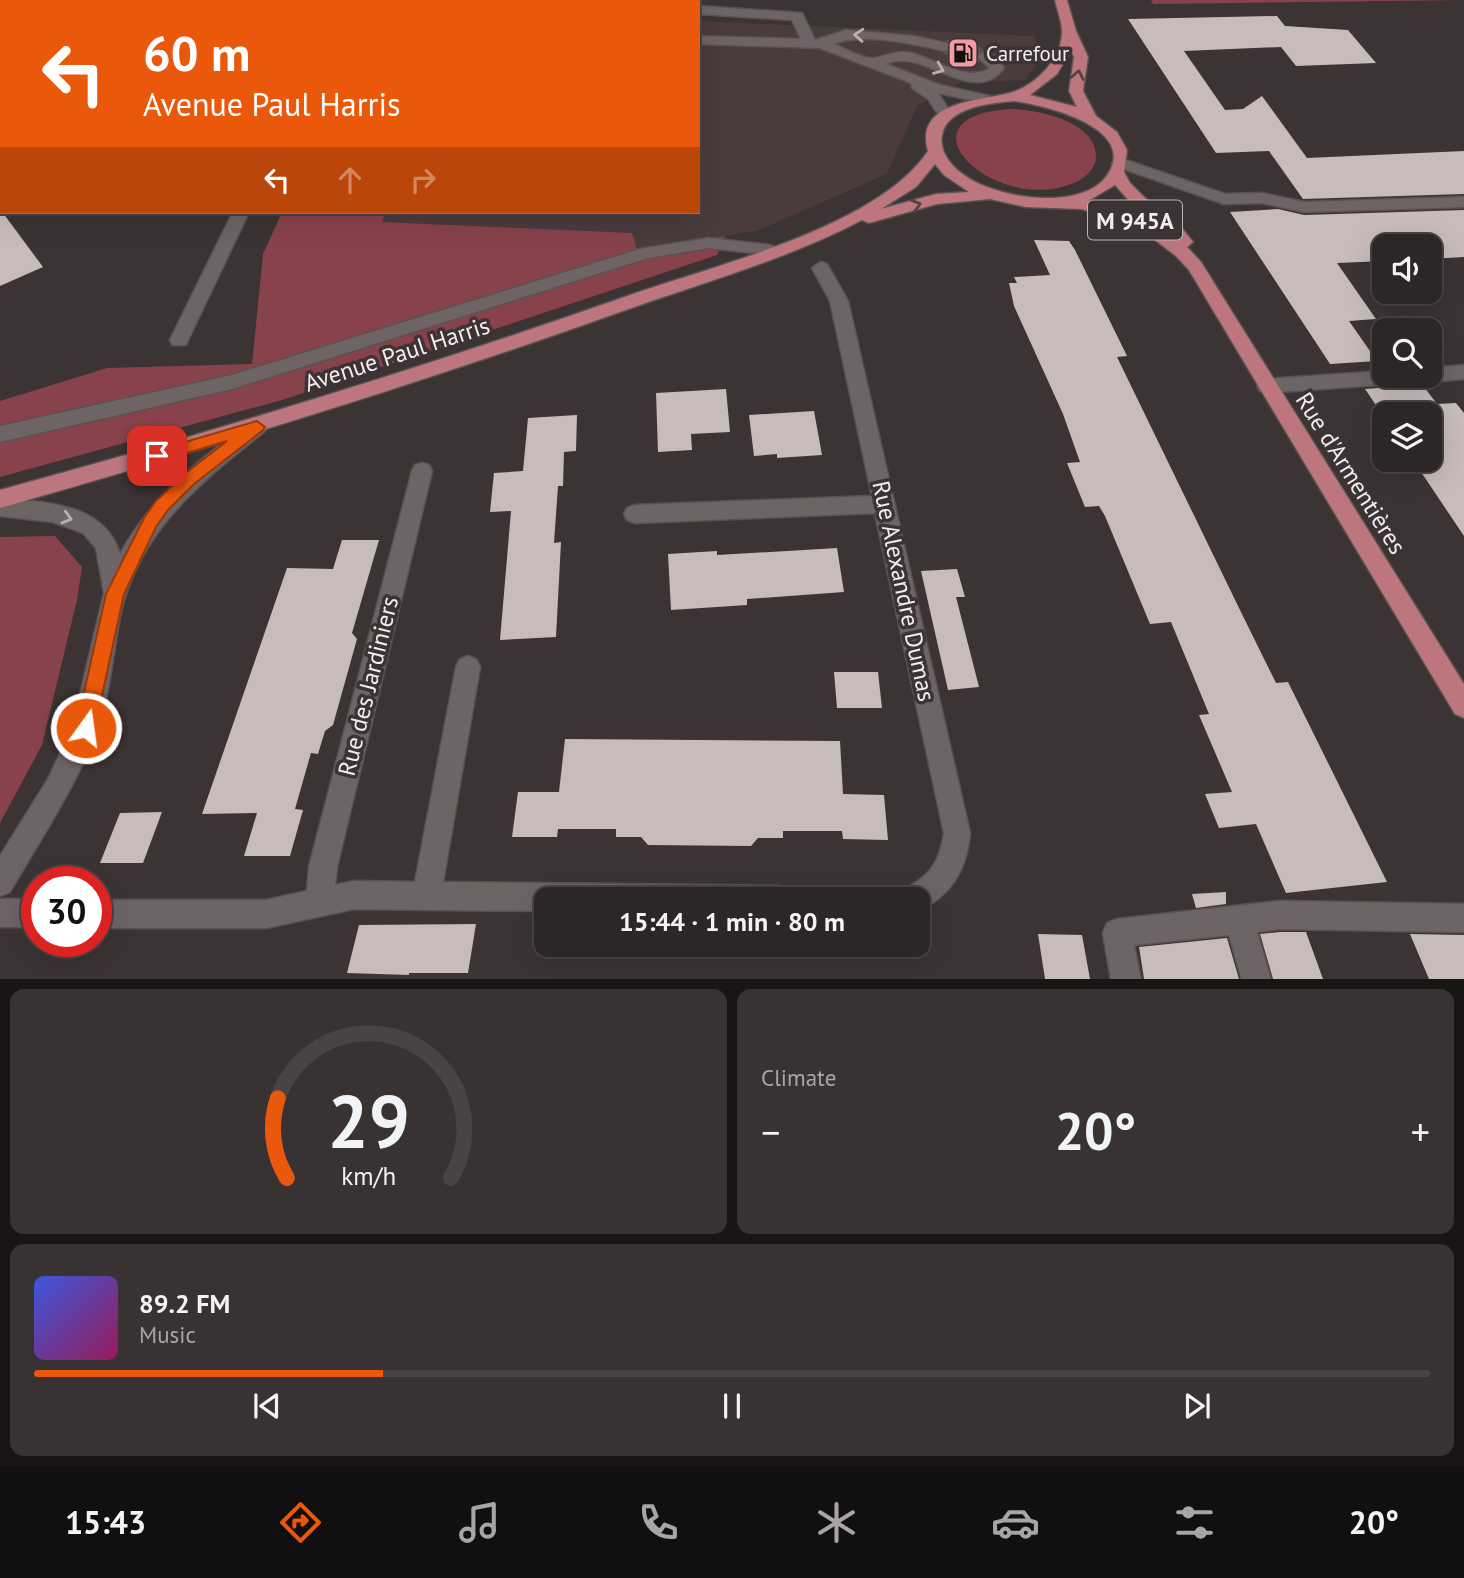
<!DOCTYPE html>
<html lang="en">
<head>
<meta charset="utf-8">
<style>
  :root { --surface:#2d2627; --page:#393233; --text:#f1f3f6; --muted:#a7a5a7; --line:#484344; --accent:#ea580c }
  body { margin:0; font-family:"PT Sans",sans-serif; background:var(--page); color:var(--text); height:100vh; display:flex; flex-direction:column; font-size:26px; white-space:nowrap }
  * { box-sizing:border-box; margin:0 }
  p { font-size:23px; color:var(--muted) }
  .icon { flex:none; width:38px; height:38px; fill:none; stroke:currentColor; stroke-width:2; stroke-linecap:round; stroke-linejoin:round }
  .map { position:relative; height:979px; overflow:hidden }
  .sheet { display:flex; flex-direction:column; gap:10px; padding:10px; background:#191515; flex:1 }
  .sheet>* { flex:none }
  .banner { position:absolute; left:0px; top:0px; width:700px; height:214px; box-shadow:0 7px 28px #0002,0 0 0 2px var(--line); background:#ea580c; color:#fff; overflow:hidden }
  .controls { position:absolute; left:1372px; top:234px; display:grid; gap:14px }
  .controls a { display:grid; place-items:center; width:70px; height:70px; border-radius:14px; background:var(--surface); box-shadow:0 7px 28px #0002,0 0 0 2px var(--line); font-size:35px }
  .speed { position:absolute; left:21px; top:866px; display:flex; gap:14px; font-size:35px; font-weight:700; text-align:center }
  .speed>* { display:grid; place-content:center; width:91px; height:91px; border-radius:50%; background:var(--surface); box-shadow:0 7px 28px #0002,0 0 0 2px var(--line); line-height:1 }
  .speed .limit { border:10px solid #d22; background:#fff; color:#111 }
  .pin { position:absolute; display:grid; place-items:center; width:60px; height:60px; color:#fff; margin:-30px; border-radius:14px; box-shadow:0 4px 10px #0006 }
  .me { position:absolute; width:77px; margin:-38px; rotate:14deg; stroke-linejoin:round; filter:drop-shadow(0 0 5px #0008) }
  .turn { display:flex; align-items:center; gap:24px; height:147px; padding:0 28px; font-size:32px }
  .turn .icon { width:91px; height:91px; stroke-width:2.5 }
  .turn b { display:block; font-size:49px; line-height:60px }
  .lanes { display:flex; align-items:center; height:66px; padding:0 28px; background:#0003; justify-content:center; gap:35px; direction:ltr }
  .lanes .off { opacity:.35 }
  .big { font-size:52px; font-weight:700; line-height:1.1 }
  .sheet .widget { flex:1; display:flex; flex-direction:column; justify-content:center; gap:10px; min-width:0; padding:0 24px; border-radius:14px; background:var(--page) }
  .sheet .dial { align-items:center; gap:0 }
  .dial svg { height:182px; overflow:visible; fill:none; stroke:var(--line); stroke-width:7; stroke-linecap:round; text-anchor:middle }
  .dial text { fill:var(--text); stroke:none }
  .song { display:flex; align-items:center; gap:21px }
  .cover { width:84px; height:84px; border-radius:10px; background:linear-gradient(135deg,hsl(230 70% 55%),hsl(330 70% 35%)) }
  .played { height:7px; border-radius:4px; background:linear-gradient(90deg,var(--accent) 25%,var(--line) 25%) }
  .keys { display:flex; justify-content:space-around; direction:ltr }
  .heat { display:flex; justify-content:space-between; align-items:center; font-size:38px; direction:ltr }
  .sheet .tiles { flex:1; display:grid; gap:10px; grid-template-columns:1fr 1fr }
  .widget:last-child { grid-column:span 2 }
  .trip { position:absolute; left:534px; top:887px; width:396px; height:70px; border-radius:14px; background:var(--surface); box-shadow:0 7px 28px #0002,0 0 0 2px var(--line); font-weight:700; line-height:70px; text-align:center }
  .tabs { display:flex; height:112px; justify-content:space-around; align-items:center; background:#120f10; color:var(--muted) }
  .tabs .icon { width:49px; height:49px }
  .tabs .active { color:var(--accent) }
  .tabs b { font-size:32px; color:var(--text) }
  .map>svg:first-child { display:block }
  .built { fill:#4a3b3c }
  .green { fill:#88424b }
  .building { fill:#c7bbbc }
  .lines { fill:none; stroke-linecap:round; stroke-linejoin:round }
  .minor-tunnel { stroke:#584f50; stroke-width:15; stroke-dasharray:15 7; stroke-linecap:butt }
  .minor-casing { stroke:#595252; stroke-width:3 }
  .major-casing { stroke:#595252; stroke-width:3 }
  .minor { fill:#6f6465; fill-rule:evenodd }
  .major { fill:#bd767e; fill-rule:evenodd }
  .oneway { stroke:#b8afb0 }
  .oneway2 { stroke:#564043 }
  .route { fill:#ea580c; stroke:#983908; stroke-width:2 }
  .labels { text-anchor:middle; dominant-baseline:central; stroke-width:7; stroke-linejoin:round; paint-order:stroke }
  .far-poi-label { font-size:21px; fill:#f4edee; stroke:#3c3334; text-anchor:start }
  .shield { fill:#3c3334; stroke:#bdb5b6; stroke-width:2 }
  .shield-label { font-size:23px; font-weight:bold; fill:#f4edee }
  .street-label { font-size:24px; fill:#f4edee; stroke:#3c3334 }
</style>
</head>
<body>
<div class="map">
<svg width="1464" height="980" viewBox="0 0 1464 980">
  <rect width="100%" height="100%" fill="#3c3334"/>
  <!-- built -->
  <path class="built" d="M698,21l337,15 4,25 -14,19 -65,3 -43,23 -30,68 -130,57 -120,19 -255,-28 4,-10h312z"/>
  <!-- green -->
  <g class="green">
    <path d="M1151,0h313l-311,4z"/>
    <path d="M1009,109c27,0 88,12 87,48 0,11 -9,19 -18,24 -78,39 -189,-63 -69,-72z"/>
    <path d="M282,212h104l-4,10 250,11 5,17 88,-14 -8,19 -435,145 -282,77v-76l107,-33 145,-4 11,-110z"/>
    <path d="M55,536l27,31 -5,33 -35,145 -42,78v-286z"/>
  </g>
  <!-- building -->
  <g class="building">
    <path d="M1277,16l8,10 63,4 28,33 -80,3 -15,-19 -97,4 41,59 18,-1 19,-13 45,62 157,-7v43l-161,5 -34,-48 -53,2 -88,-134z"/>
    <path d="M0,209l43,58 -43,19z"/>
    <path d="M1278,209l26,6 160,-5v47l-34,2v-12h-46v14l-47,2 39,56 -27,2 28,40 -47,3 -100,-152z"/>
    <path d="M1034,240l35,1 6,9 52,106 -10,1 123,253 36,73 12,-1 99,200 -101,11 -30,-69 -37,4 -14,-34 27,-2 -33,-77 10,-1 -38,-92 -21,2 -45,-108 -6,-10 -14,1 -18,-44 13,-1 -17,-48 -49,-108 -5,-23h8l-3,-6 36,-2z"/>
    <path d="M1418,379l19,25 19,-1 8,10v123l-51,-76h17v-45h-46v2l-19,-28 41,-3z"/>
    <path d="M726,389l4,43 -39,2 1,16 -34,2 -2,-59z"/>
    <path d="M814,411l8,44 -45,3v-4l-23,2 -5,-41z"/>
    <path d="M577,415l-1,36 -12,1 -1,34h-5l-4,57 7,-1 -5,95 -56,3 11,-129 -21,1 4,-39 29,-2 5,-53z"/>
    <path d="M342,540h37l-27,93 5,6 -24,86 -8,6 -7,23 -7,-1 -16,56 8,1 -13,46h-46l13,-43 -55,1 85,-246 46,1z"/>
    <path d="M837,548l7,44 -97,7v6l-76,5 -3,-56 49,-3v4z"/>
    <path d="M957,569l8,28h-9l23,90 -31,3 -27,-119z"/>
    <path d="M834,672h44l4,36h-45z"/>
    <path d="M565,739l275,2 3,53 41,1 4,45 -45,-1 -1,-8h-59v7h-25l-7,8 -103,-1 -7,-8h-25v-8h-58l-1,8h-45l6,-45h41z"/>
    <path d="M162,812l-19,51h-43l20,-50z"/>
    <path d="M1226,892v12l-30,4 -4,-14z"/>
    <path d="M476,924l-8,49h-59v2l-62,-2 12,-48z"/>
    <path d="M1280,932h26l17,47h-50l-13,-45z"/>
    <path d="M1038,934l44,1 8,44h-45z"/>
    <path d="M1410,934l54,1v44h-35z"/>
    <path d="M1227,938l12,41h-95l-5,-32z"/>
  </g>
  <g class="lines">
    <!-- minor-tunnel -->
    <path class="minor-tunnel" d="M945,47l38,9"/>
    <!-- minor casing -->
    <g class="minor-casing">
      <g id="minor">
        <path d="M349,0h12l-13,2z"/>
        <path d="M488,0h48l1,2h-48z"/>
        <path d="M698,6l104,7 13,27 31,-10 68,6 36,8 2,3 -7,4c-31,-7 -82,-19 -111,-7 10,4 31,16 41,14 11,-2 20,-7 32,-6 25,4 59,32 83,16l-14,-12 7,-4 15,6 6,10c-30,41 -82,-22 -118,-4l54,21 50,11 2,3 -7,4 -47,-10 15,23 -7,4 -5,-1 -13,-20 -16,-11 -1,-5 -91,-35 -122,-4v-8l103,3 -9,-19 -94,-6z"/>
        <path d="M1120,158l105,36 37,-1 42,9 160,-5v10l-160,5 -42,-9 -38,1 -109,-38 -3,-3z"/>
        <path d="M233,212h16l-61,128 -2,5h-14l-2,-5z"/>
        <path d="M708,238l63,7 8,5 -8,5 -63,-7 -60,10 -416,131 -232,53v-16l232,-51 408,-126z"/>
        <path d="M821,262l6,2 21,37 122,532c-3,36 -19,64 -53,78v-11h-20c5,-12 11,-12 21,-19 17,-12 23,-27 26,-48l-69,-320 -240,10 -8,-3 -3,-6 3,-6 8,-3 237,-9 -42,-195 -18,-33z"/>
        <path d="M1464,365v14l-34,3 -9,-6h9v-8z"/>
        <path d="M1384,371v5h30l-2,5 -7,2 -138,10 -7,-2 -3,-5 3,-5 7,-2z"/>
        <path d="M257,419l7,3 3,5 -3,5c-63,50 -124,98 -143,180 -8,38 -10,78 -23,115 -21,59 -57,111 -88,165l-10,4v-40l48,-77 24,-51 32,-135 -8,-45 -13,-15 -30,-11 -53,-6v-18c45,5 104,4 120,56 31,-57 79,-94 130,-132z"/>
        <path d="M422,463l7,2 3,6 -95,396 -2,18 19,-4 61,1 41,-215 4,-8 8,-3 8,3 4,8 -37,215 337,4 10,4 4,10h-248v11l-192,-2 -88,19h-170v-28h170l41,-9 2,-24 103,-396 3,-6z"/>
        <rect x="0" y="899" width="37" height="28"/>
        <path d="M1280,901l184,3v28l-184,-3 -23,3 14,48h-29l-13,-45 -95,10 7,35h-30l-8,-47 4,-10 10,-4z"/>
      </g>
    </g>
    <!-- major casing -->
    <g class="major-casing">
      <path id="major" d="M1055,0h12l9,31 12,26 -5,34 13,25 21,16 10,18 -3,22 6,11 15,15 30,22 18,22 -6,5 14,15 263,422v34l-9,-4 -266,-444 -13,-14 -30,-23 -34,-16 -31,-8 -55,-2 -36,-8 -53,5 -68,19 -7,-3c-76,40 -161,63 -242,92 -204,73 -411,136 -620,196v-18c213,-58 424,-122 633,-196 83,-29 246,-68 295,-143 -15,-52 58,-50 85,-59 24,-8 49,-34 49,-60 0,-10 -5,-22 -7,-32zM1071,50l3,7 -5,34 8,16 -47,-12 27,-21zM1014,101c29,4 124,26 94,73 -25,39 -114,24 -144,1 -13,-9 -25,-23 -22,-40 5,-28 49,-32 72,-34zM935,164l9,11 25,17 -33,2 -55,15 35,-22zM1115,185l18,20 37,28 -29,-16 -53,-16z"/>
    </g>
    <!-- minor -->
    <use href="#minor" class="minor"/>
    <!-- major -->
    <use href="#major" class="major"/>
  </g>
  <!-- one-way arrows -->
  <defs><path id="oneway-chevron" d="M-2-3.5L2.5 0L-2 3.5" fill="none" stroke-width="1.6" stroke-linecap="round" stroke-linejoin="round" transform="scale(1.75)"/></defs>
  <g class="oneway">
    <use href="#oneway-chevron" transform="translate(859 35) rotate(-176)"/>
    <use href="#oneway-chevron" transform="translate(939 69) rotate(22)"/>
    <use href="#oneway-chevron" transform="translate(67 518) rotate(16)"/>
  </g>
  <g class="oneway2">
    <use href="#oneway-chevron" transform="translate(1078 75) rotate(-79)"/>
    <use href="#oneway-chevron" transform="translate(916 205) rotate(-16)"/>
  </g>
  <!-- route -->
  <path class="route" d="M257,421l8,6 -3,4 -68,53 -26,26 -12,17 -32,67 -29,134 -3,6 -6,3 -7,-3 -3,-6 30,-134 38,-76 12,-17 27,-26 44,-34 -70,21 -6,-2 -2,-4 2,-4z"/>
  <!-- icons -->
  <defs>
    <g id="fuel-square" transform="scale(1.575)"><rect x="-9" y="-9" width="18" height="18" rx="4" fill="#f49aa3" stroke="#3c3334"/><path d="M-5.5-6h7V0h2V4h1.3V-2.5L3-4.5l.8-.8L6-3V5H2.5V1h-1V6h-7ZM-4.2-4.7v3.2H.2V-4.7Z" fill="#111"/></g>
  </defs>
  <g fill-rule="evenodd">
    <use href="#fuel-square" x="963" y="53"/>
  </g>
  <g class="labels">
    <!-- far-poi labels -->
    <g class="far-poi-label">
      <text x="986" y="53">Carrefour</text>
    </g>
    <!-- shield labels -->
    <rect class="shield" x="1088" y="200.5" width="94" height="39" rx="5"/>
    <g class="shield-label">
      <text x="1135" y="220">M 945A</text>
    </g>
    <!-- street labels -->
    <g class="street-label">
      <text transform="translate(397 354) rotate(-18)">Avenue Paul Harris</text>
      <text transform="translate(1351 473) rotate(58)">Rue d'Armentières</text>
      <text transform="translate(904 591) rotate(78)">Rue Alexandre Dumas</text>
      <text transform="translate(368 686) rotate(-76)">Rue des Jardiniers</text>
    </g>
  </g>
</svg>
<div class="controls">
<a><svg class="icon" aria-label="sound" viewBox="0 0 24 24"><path d="M4 9h4l5-4v14l-5-4H4zM17 9q2 3 0 6"/></svg></a>
<a><svg class="icon" aria-label="search" viewBox="0 0 24 24"><circle cx="10" cy="10" r="6"/><path d="M15 15l6 6"/></svg></a>
<a><svg class="icon" aria-label="layers" viewBox="0 0 24 24"><path d="M12 4l9 5-9 5-9-5zM3 14l9 5 9-5"/></svg></a>
</div>
<div class="speed"><div class="limit">30</div></div>
<div class="pin" style="left:157px;top:456px;background:#d93025"><svg class="icon" aria-label="arrive" viewBox="0 0 24 24"><path d="M6 21V4h12l-3 4 3 4H6"/></svg></div>
<svg class="me" style="left:86px;top:728px" viewBox="-20 -20 40 40"><circle r="17" fill="#ea580c" stroke="#fff" stroke-width="3"/><path d="M0-11L8 9 0 5-8 9z" fill="#fff"/></svg>
<div class="trip">15:44 · 1 min · 80 m</div>
<div class="banner">
<div class="turn"><svg class="icon" aria-label="left" viewBox="0 0 24 24"><path d="M17 20v-9H6M10 6l-5 5 5 5"/></svg><div><b>60 m</b>Avenue Paul Harris</div></div>
<div class="lanes"><svg class="icon" aria-label="left" viewBox="0 0 24 24"><path d="M17 20v-9H6M10 6l-5 5 5 5"/></svg><svg class="icon off" aria-label="ahead" viewBox="0 0 24 24"><path d="M12 20V5M6 11l6-6 6 6"/></svg><svg class="icon off" aria-label="right" viewBox="0 0 24 24"><path d="M7 20v-9h11M14 6l5 5-5 5"/></svg></div>
</div>
</div>
<section class="sheet">
<div class="tiles">
<div class="widget dial"><svg viewBox="0 0 100 80">
<path d="M14 69A42 42 0 1 1 86 69"/>
<path d="M14 69A42 42 0 0 1 10 34" stroke="#ea580c"/>
<text x="50" y="56" font-size="32" font-weight="700">29</text>
<text x="50" y="72" font-size="11">km/h</text>
</svg></div>
<div class="widget"><p>Climate</p>
<div class="heat"><a>−</a><b class="big">20°</b><a>+</a></div>
</div>
<div class="widget">
<div class="song"><i class="cover"></i><div><b>89.2 FM</b><p>Music</p></div></div>
<div class="played"></div>
<div class="keys"><svg class="icon" aria-label="previous" viewBox="0 0 24 24"><path d="M18 5L8 12l10 7zM5 5v14"/></svg><svg class="icon" aria-label="pause" viewBox="0 0 24 24"><path d="M8 5v14M16 5v14"/></svg><svg class="icon" aria-label="next" viewBox="0 0 24 24"><path d="M6 5l10 7-10 7zM19 5v14"/></svg></div>
</div>
</div>
</section>
<nav class="tabs">
<b>15:43</b>
<svg class="icon active" aria-label="directions" viewBox="0 0 24 24"><path d="M12 3l9 9-9 9-9-9zM9 14v-3h6M13 9l2 2-2 2"/></svg>
<svg class="icon" aria-label="music" viewBox="0 0 24 24"><path d="M9 18V5l10-2v13"/><circle cx="6" cy="18" r="3"/><circle cx="16" cy="16" r="3"/></svg>
<svg class="icon" aria-label="phone" viewBox="0 0 24 24"><path d="M5 4h4l2 5-3 2q2 4 5 5l2-3 5 2v4C11 20 4 13 5 4z"/></svg>
<svg class="icon" aria-label="climate" viewBox="0 0 24 24"><path d="M12 3v18M4 7l16 10M4 17L20 7"/></svg>
<svg class="icon" aria-label="car" viewBox="0 0 24 24"><path d="M5 17H2v-5l4-1 3-4h7l3 4 3 1v5h-3M9 17h6M6 11h13"/><circle cx="7" cy="17" r="2"/><circle cx="17" cy="17" r="2"/></svg>
<svg class="icon" aria-label="filters" viewBox="0 0 24 24"><path d="M4 7h16M4 17h16"/><circle cx="9" cy="7" r="2"/><circle cx="15" cy="17" r="2"/></svg>
<b>20°</b>
</nav>
</body>
</html>
